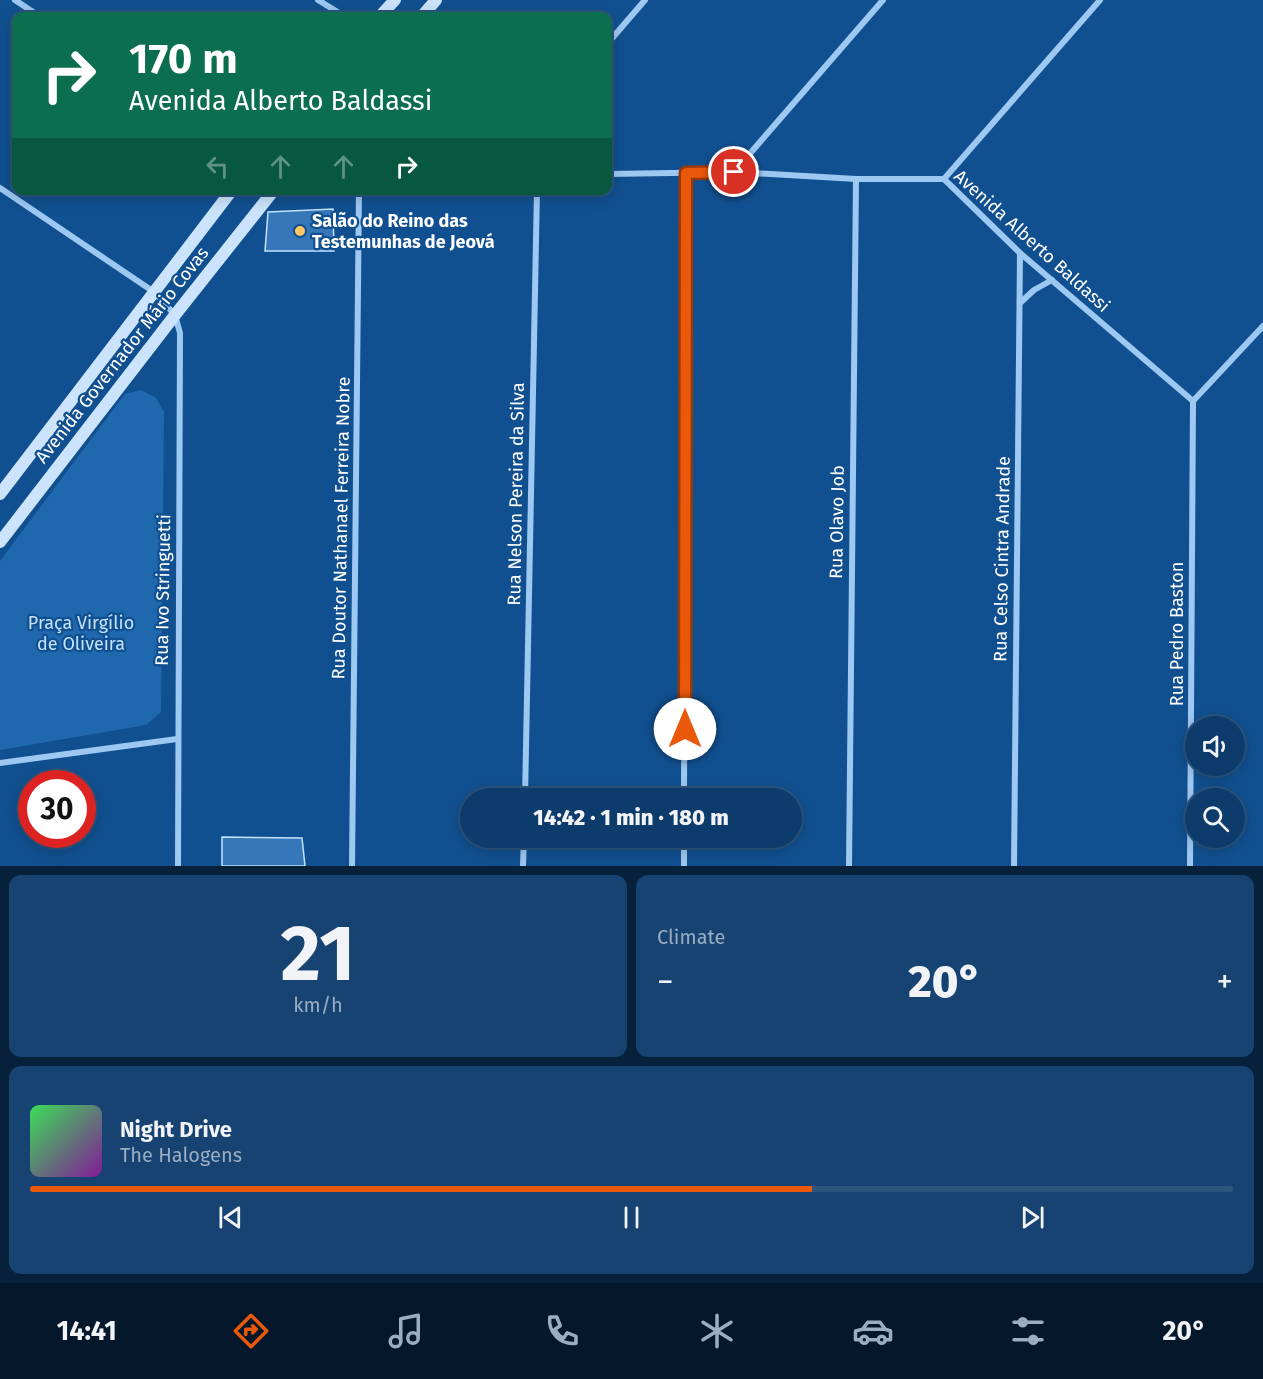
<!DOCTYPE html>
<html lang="en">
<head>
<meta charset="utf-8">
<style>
  :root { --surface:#0d3c6c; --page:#164372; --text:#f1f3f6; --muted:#9aadc2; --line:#2d567f; --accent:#ea580c }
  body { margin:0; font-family:"Fira Sans",sans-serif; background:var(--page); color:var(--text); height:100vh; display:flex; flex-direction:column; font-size:22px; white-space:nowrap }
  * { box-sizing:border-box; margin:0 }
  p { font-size:20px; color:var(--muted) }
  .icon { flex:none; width:33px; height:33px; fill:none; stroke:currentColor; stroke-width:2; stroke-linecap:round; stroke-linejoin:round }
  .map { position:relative; height:866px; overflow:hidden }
  .sheet { display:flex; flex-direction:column; gap:9px; padding:9px; background:#07213b; flex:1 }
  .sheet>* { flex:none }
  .top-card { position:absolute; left:12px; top:12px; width:600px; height:183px; border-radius:12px; box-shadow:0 3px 15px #0003,0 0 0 2px var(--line); background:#0b6e4f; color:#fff; overflow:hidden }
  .fabs { position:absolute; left:1185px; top:716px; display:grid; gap:12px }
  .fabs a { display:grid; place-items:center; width:60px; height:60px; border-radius:50%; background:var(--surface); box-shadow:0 3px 15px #0003,0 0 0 2px var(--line); font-size:30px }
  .speed { position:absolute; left:18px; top:770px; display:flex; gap:12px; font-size:30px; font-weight:700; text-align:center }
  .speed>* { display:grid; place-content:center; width:78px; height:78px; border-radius:50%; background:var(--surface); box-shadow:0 3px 15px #0003,0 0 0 2px var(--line); line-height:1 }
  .speed .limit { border:9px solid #d22; background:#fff; color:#111 }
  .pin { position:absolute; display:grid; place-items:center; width:51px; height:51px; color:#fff; margin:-26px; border:3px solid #fff; border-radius:50%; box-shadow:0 2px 6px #0007 }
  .me { position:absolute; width:66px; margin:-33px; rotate:0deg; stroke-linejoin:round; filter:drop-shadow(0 0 4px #0008) }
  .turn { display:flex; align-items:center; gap:21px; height:126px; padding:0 18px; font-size:27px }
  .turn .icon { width:78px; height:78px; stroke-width:2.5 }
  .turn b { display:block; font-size:42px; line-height:51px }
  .lanes { display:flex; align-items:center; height:57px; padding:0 18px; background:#0003; justify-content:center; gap:30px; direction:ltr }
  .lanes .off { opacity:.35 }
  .big { font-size:45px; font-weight:800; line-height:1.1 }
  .sheet .tile { flex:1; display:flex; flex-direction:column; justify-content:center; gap:9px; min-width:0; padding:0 21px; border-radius:12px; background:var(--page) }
  .sheet .dial { align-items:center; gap:0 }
  .dial b { font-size:78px; line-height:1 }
  .song { display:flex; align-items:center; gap:18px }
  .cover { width:72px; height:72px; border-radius:9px; background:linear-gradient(135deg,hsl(130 70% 55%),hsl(290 70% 35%)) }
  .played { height:6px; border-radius:3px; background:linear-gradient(90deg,var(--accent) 65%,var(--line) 65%) }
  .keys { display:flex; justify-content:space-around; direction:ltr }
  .heat { display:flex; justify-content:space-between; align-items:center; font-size:33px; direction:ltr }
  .sheet .tiles { flex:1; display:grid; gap:9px; grid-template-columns:1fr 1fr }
  .tile:last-child { grid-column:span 2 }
  .trip { position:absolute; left:460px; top:788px; width:342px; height:60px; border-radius:30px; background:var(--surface); box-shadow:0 3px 15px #0003,0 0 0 2px var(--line); font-weight:800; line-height:60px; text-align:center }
  .tab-bar { display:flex; height:96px; justify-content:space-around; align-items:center; background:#05182b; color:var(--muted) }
  .tab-bar .icon { width:42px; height:42px }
  .tab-bar .current { color:var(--accent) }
  .tab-bar b { font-size:27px; color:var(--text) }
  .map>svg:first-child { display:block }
  .green { fill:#2068ae }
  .building { fill:#3577b8; stroke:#c4e1fd; stroke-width:1.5 }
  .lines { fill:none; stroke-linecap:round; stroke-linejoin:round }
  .street { stroke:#9dc8f2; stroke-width:6 }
  .secondary { stroke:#cbe3fc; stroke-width:12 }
  .route-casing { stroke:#983908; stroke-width:15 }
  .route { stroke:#ea580c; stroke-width:10 }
  .poi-dot { fill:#ffc75e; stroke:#115090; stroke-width:2 }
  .labels { text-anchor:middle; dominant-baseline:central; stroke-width:4.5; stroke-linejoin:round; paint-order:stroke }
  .poi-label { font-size:18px; font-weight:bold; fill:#fff; stroke:#115090; text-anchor:start }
  .street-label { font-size:18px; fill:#fff; stroke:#115090 }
  .park-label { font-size:18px; fill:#c4e1fd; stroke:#115090 }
</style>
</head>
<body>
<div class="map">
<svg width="1263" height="866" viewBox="0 0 1263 866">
  <rect width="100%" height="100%" fill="#115090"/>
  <!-- green -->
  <path class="green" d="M141,390l15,8 8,14 -3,300 -15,13 -146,25v-189l125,-167z"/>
  <!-- building -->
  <g class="building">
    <path d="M333,209l1,42h-69l3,-39z"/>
    <path d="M222,837l80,1 3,28h-83z"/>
  </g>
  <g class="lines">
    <!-- street -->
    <g class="street">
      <path d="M15,0l24,16"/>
      <path d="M318,0l26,16"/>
      <path d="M608,43l37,-43"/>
      <path d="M734,172l149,-172"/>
      <path d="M608,174l126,-2 122,7h88l76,74 173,148"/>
      <path d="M944,179l156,-179"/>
      <path d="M0,188l154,104 21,23 5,18 -2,533"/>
      <path d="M1020,303l14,-13 18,-10"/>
      <path d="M1193,401l70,-75"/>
      <path d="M0,763l177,-24"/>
      <path d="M525,798l12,-608"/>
      <path d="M684,798l2,-625"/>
      <path d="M352,866l7,-676"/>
      <path d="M523,866l1,-29"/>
      <path d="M684,866v-29"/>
      <path d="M849,866l7,-687"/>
      <path d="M1014,866l6,-613"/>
      <path d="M1190,866l3,-465"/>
    </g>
    <!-- secondary -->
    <g class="secondary">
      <path d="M380,16l15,-16"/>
      <path d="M422,16l14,-16"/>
      <path d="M0,494l232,-304"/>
      <path d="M0,542l175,-227 99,-125"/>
    </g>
  </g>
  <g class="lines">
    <!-- route casing -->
    <g class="route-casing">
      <path id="route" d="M685,729l1,-556 48,-1"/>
    </g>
    <!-- route -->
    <use href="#route" class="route"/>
  </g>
  <!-- markers -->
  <circle class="poi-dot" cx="300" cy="231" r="6"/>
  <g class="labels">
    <!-- poi labels -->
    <g class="poi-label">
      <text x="312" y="221">Salão do Reino das<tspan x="312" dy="21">Testemunhas de Jeová</tspan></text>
    </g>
    <!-- street labels -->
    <g class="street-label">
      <text transform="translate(1032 241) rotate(42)">Avenida Alberto Baldassi</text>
      <text transform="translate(122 355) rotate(-52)">Avenida Governador Mário Covas</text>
      <text transform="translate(516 494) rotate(-89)">Rua Nelson Pereira da Silva</text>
      <text transform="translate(837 522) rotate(-89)">Rua Olavo Job</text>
      <text transform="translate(341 528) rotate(-89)">Rua Doutor Nathanael Ferreira Nobre</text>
      <text transform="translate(1002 559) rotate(-89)">Rua Celso Cintra Andrade</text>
      <text transform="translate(163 590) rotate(-89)">Rua Ivo Stringuetti</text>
      <text transform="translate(1177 634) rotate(-90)">Rua Pedro Baston</text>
    </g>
    <!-- park labels -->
    <g class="park-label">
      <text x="81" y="623">Praça Virgílio<tspan x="81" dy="21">de Oliveira</tspan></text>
    </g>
  </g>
</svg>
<div class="fabs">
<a><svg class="icon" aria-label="sound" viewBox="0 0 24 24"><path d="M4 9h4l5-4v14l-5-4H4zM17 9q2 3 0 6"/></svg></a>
<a><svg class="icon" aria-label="search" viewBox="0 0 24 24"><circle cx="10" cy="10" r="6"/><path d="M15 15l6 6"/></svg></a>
</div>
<div class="speed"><div class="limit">30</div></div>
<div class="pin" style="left:734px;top:172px;background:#d93025"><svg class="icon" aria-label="arrive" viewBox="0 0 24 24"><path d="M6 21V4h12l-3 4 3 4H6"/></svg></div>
<svg class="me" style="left:685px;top:729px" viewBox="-20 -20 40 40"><circle r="19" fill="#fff"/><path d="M0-13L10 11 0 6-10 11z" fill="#ea580c"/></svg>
<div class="trip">14:42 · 1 min · 180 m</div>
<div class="top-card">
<div class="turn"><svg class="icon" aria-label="right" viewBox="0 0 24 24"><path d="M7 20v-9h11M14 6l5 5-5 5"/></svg><div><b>170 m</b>Avenida Alberto Baldassi</div></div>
<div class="lanes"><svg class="icon off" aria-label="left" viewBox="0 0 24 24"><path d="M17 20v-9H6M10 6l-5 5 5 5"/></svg><svg class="icon off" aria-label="ahead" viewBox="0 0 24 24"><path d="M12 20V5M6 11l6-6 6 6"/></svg><svg class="icon off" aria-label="ahead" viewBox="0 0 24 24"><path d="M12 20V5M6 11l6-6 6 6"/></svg><svg class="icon" aria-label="right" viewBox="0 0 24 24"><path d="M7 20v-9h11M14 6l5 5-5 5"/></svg></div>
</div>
</div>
<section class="sheet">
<div class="tiles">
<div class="tile dial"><b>21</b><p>km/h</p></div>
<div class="tile"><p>Climate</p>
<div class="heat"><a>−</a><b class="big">20°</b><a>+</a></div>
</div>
<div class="tile">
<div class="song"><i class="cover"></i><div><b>Night Drive</b><p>The Halogens</p></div></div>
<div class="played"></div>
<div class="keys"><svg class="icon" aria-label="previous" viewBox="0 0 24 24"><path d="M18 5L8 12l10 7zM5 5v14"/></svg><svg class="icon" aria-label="pause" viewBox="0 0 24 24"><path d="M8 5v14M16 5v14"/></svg><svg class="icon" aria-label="next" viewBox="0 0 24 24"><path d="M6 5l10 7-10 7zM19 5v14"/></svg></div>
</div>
</div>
</section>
<nav class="tab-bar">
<b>14:41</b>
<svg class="icon current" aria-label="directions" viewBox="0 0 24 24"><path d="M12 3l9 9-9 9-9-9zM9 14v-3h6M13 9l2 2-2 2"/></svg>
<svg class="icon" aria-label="music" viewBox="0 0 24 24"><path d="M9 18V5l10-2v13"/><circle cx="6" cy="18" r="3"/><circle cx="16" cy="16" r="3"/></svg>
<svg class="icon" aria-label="phone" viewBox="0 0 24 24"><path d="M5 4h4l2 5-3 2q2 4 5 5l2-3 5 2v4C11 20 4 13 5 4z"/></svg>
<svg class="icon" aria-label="climate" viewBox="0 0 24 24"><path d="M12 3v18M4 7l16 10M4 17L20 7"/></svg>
<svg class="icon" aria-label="car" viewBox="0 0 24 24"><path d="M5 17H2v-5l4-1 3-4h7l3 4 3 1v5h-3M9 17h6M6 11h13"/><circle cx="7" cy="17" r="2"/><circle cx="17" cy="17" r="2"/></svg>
<svg class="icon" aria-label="filters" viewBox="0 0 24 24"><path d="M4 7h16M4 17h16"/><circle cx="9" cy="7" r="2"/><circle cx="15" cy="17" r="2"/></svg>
<b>20°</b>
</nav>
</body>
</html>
